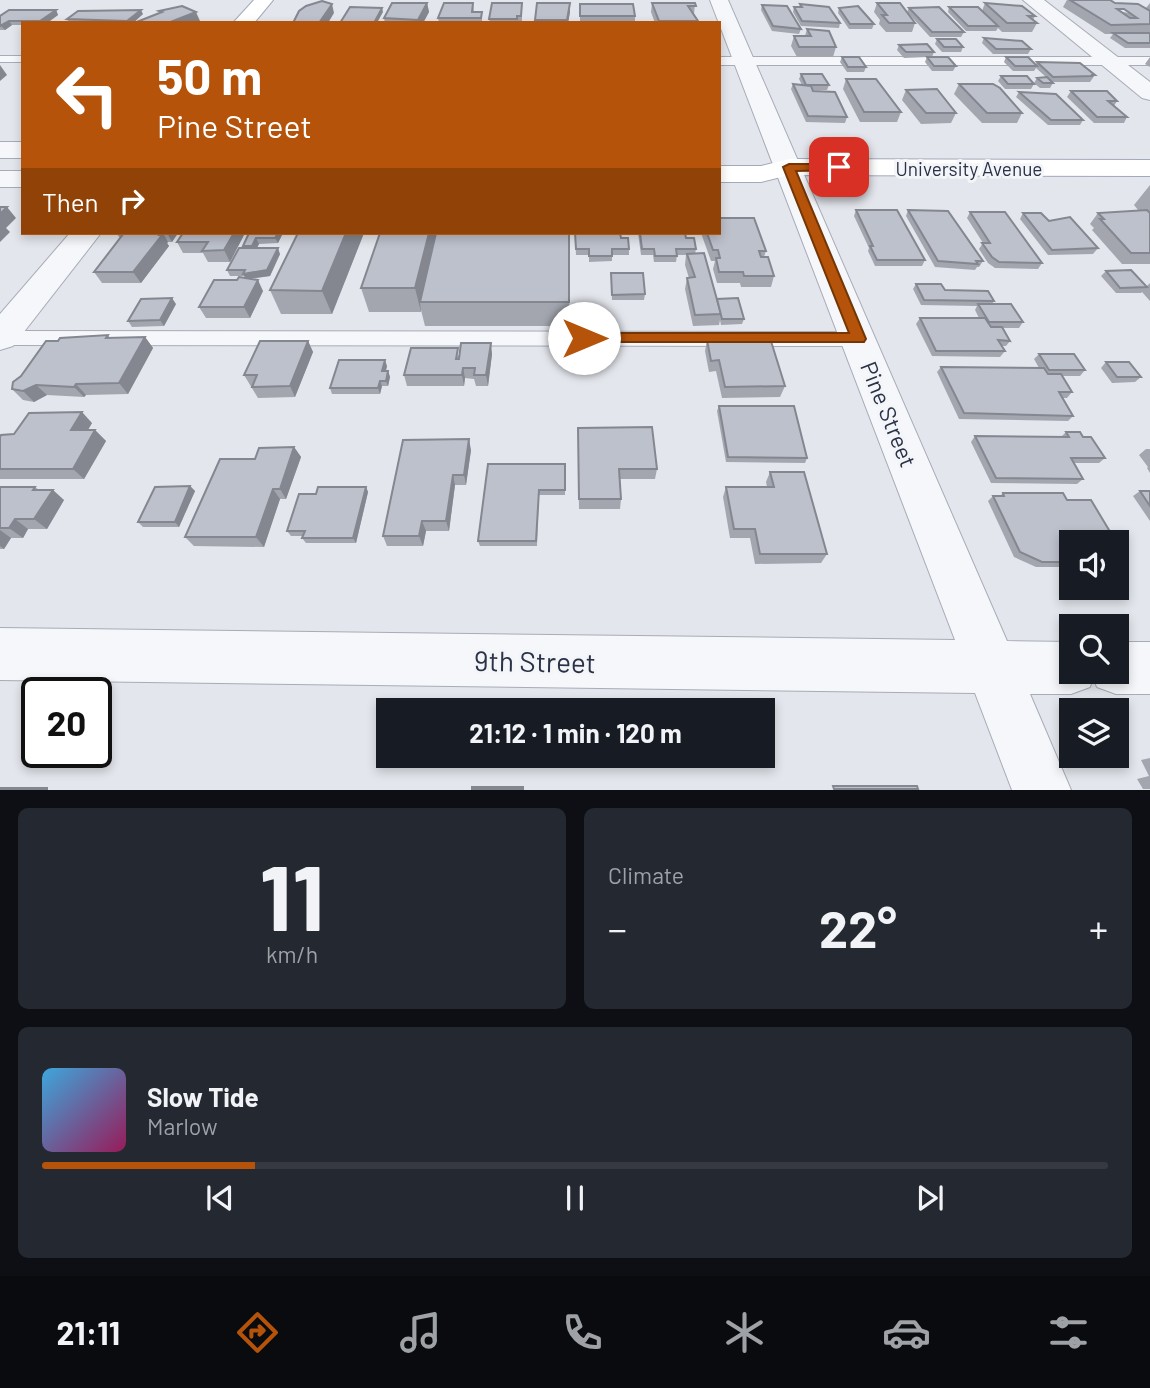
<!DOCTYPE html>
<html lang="en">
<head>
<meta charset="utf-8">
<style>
  :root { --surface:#171b24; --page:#242831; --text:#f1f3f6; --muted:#9ea1a6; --line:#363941; --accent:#b45309 }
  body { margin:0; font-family:Barlow,sans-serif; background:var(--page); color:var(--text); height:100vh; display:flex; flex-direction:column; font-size:26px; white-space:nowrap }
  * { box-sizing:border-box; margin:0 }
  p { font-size:23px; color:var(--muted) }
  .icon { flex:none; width:38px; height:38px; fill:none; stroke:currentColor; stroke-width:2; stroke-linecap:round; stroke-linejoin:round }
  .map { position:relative; height:790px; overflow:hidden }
  .side { display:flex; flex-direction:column; gap:18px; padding:18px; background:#0d0f14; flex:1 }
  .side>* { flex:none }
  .hud { position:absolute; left:21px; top:21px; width:700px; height:214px; border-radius:0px; box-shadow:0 4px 10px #0003; background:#b45309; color:#fff; overflow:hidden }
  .fabs { position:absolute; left:1059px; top:530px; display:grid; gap:14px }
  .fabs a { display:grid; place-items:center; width:70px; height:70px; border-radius:0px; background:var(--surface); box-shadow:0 4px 10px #0003; font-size:35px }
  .speed { position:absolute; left:21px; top:677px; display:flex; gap:14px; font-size:35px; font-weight:700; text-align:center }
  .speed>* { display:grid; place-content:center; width:91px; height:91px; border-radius:50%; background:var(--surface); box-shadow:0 4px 10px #0003; line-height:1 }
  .speed .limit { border:4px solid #111; border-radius:10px; background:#fff; color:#111 }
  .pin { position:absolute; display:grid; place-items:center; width:60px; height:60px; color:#fff; margin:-30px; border-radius:14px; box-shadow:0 4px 10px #0006 }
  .me { position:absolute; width:77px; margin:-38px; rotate:90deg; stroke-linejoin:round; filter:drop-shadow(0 0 5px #0008) }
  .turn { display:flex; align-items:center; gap:24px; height:147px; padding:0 21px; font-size:32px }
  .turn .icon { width:91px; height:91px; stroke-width:2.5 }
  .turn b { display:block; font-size:49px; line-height:60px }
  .then { display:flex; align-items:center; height:66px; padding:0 21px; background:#0003; gap:14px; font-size:26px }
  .big { font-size:52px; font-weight:700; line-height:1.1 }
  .side .card { flex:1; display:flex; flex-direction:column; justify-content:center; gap:10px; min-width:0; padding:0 24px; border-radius:10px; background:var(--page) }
  .side .dial { align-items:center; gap:0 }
  .dial b { font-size:91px; line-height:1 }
  .song { display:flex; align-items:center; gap:21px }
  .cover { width:84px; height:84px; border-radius:10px; background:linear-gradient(135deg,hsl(200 70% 55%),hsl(330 70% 35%)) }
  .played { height:7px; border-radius:4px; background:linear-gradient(90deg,var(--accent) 20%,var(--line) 20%) }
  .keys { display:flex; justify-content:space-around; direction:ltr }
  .heat { display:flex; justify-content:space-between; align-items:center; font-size:38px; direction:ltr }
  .side .tiles { flex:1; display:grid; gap:18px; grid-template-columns:1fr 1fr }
  .card:last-child { grid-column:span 2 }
  .trip { position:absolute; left:376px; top:698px; width:399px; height:70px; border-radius:0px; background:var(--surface); box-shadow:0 4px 10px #0003; font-weight:700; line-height:70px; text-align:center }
  .tab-bar { display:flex; height:112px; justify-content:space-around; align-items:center; background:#090b0e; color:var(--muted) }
  .tab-bar .icon { width:49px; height:49px }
  .tab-bar .selected { color:var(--accent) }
  .tab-bar b { font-size:32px; color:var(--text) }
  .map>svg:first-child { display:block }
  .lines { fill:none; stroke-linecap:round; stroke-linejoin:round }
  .service-casing { stroke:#a7acb7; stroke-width:2 }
  .minor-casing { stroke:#a7acb7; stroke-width:2 }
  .primary-casing { stroke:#a2a9b9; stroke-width:2 }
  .service { fill:#f6f7fa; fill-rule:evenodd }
  .minor { fill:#f6f7fa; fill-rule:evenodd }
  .primary { fill:#fff; fill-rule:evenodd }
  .wall { fill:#a3a6af; fill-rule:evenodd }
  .shaded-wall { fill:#84878f }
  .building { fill:#bdc1cc; stroke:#84878f; stroke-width:2; fill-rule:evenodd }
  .route { fill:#b45309; stroke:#753606; stroke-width:2 }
  .labels { text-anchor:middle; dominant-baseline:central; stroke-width:6; stroke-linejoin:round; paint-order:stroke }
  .far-street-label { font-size:19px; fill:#293246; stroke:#f3f5f9 }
  .street-label { font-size:23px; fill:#293246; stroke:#f3f5f9 }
  .near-street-label { font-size:28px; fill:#293246; stroke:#f3f5f9 }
</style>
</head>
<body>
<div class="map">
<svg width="1150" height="790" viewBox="0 0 1150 790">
  <rect width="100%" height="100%" fill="#e3e6ec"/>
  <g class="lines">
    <!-- service casing -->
    <g class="service-casing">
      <g id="service">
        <rect x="0" y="56" width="23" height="6"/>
        <rect x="719" y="57" width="431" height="8"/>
        <path d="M0,331l859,1 7,2 3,5 -3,5 -7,2 -859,-1z"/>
      </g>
    </g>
    <!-- minor casing -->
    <g class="minor-casing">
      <g id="minor">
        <path d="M710,0h18l279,641 64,1v30h45v-30h34v52h-34l-19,-7 -4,-10 -3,10 -19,7h-41l41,96h-59l-37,-97 -975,-13v-52l955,12z"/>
        <path d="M1023,0h21l106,82v18l-8,-2z"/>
        <rect x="0" y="142" width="23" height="16"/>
        <rect x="0" y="171" width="23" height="16"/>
        <path d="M70,233h31l-88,113 -13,4v-36z"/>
      </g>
    </g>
    <!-- primary casing -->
    <g class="primary-casing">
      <g id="primary">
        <path d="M254,0h19l-19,23h-21z"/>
        <path d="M789,159l361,1v16l-361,-1 -28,7h-42v-16h42z"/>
      </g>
    </g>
    <!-- service -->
    <use href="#service" class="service"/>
    <!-- minor -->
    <use href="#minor" class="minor"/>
    <!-- primary -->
    <use href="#primary" class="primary"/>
  </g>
  <!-- wall -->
  <g class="wall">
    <path d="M1067,0h43l5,3 31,5 4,-5v45h-25l-15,-10 3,-4h-8l-42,-27zM1117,9h7l6,4 -7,-1z"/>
    <path d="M427,3l2,9 -6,11h-38l-1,-5z"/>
    <path d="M473,3l1,9h8v11h-43l-1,-5z"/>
    <path d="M522,3v20h-32l-1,-4z"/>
    <path d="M537,3l33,9 -2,11h-32z"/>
    <path d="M652,3h43l-1,12 3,8h-42l-4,-11z"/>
    <path d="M877,3l30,9 2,-4 55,24 -3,5h-31l-20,-22 5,8 -3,9h-26l-7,-8 1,-4 -6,-8z"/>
    <path d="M985,3l50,13 -2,4 4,3 -5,9h-30l-4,-4 -2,3h-30l-18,-19 1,-5 33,4z"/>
    <path d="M580,4l55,12v7h-61l6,-1z"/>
    <path d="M800,4l40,19 -1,5 -38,-2 -8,-14 1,-5h5z"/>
    <path d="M762,5l39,24 -2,5 -27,-3 -11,-21z"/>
    <path d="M839,8l35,16 -2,5h-23l-11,-16z"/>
    <path d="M56,10l2,5 -11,8h-24v2h-11l-7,5h-5v-14z"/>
    <path d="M143,14l-10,9h-64l-2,-4z"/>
    <path d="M807,29l29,18 -3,10h-36l-6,-11 3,-10h11z"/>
    <path d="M984,38l47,11 -3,5h-35l-11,-11z"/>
    <path d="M937,39l26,8 -2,5h-19l-7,-8z"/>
    <path d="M899,45l35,7 -2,5 24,9 -3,5h-21l-7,-9 2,-5 -23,1 -7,-8z"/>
    <path d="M842,57l24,10 -2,5h-17l-7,-10z"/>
    <path d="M1006,57l30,7 1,-2 58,13 -5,7h-38l1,1 -3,5h-10l-6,-5 3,-5 9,-1 -10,-9 -2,3h-21l-9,-9z"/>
    <path d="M1150,57v10l-5,-3z"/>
    <path d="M801,74l28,11 -2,5h-14l34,27 -2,6 -39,-1 -15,-33 2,-5 9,1 -3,-6z"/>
    <path d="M1001,76l33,8 -3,5h-26l-7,-8z"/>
    <path d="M846,79l55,33 -4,10h-37l-17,-33z"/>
    <path d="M959,84l63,29 -5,10h-35l-28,-29z"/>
    <path d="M906,90l50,23 -5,10 -30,1 -19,-24z"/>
    <path d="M1071,91l46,10 -3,5 13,11 -3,6h-30l-27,-26z"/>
    <path d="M1019,92l64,28 -3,5h-32l-32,-28z"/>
    <path d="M1150,185v79h-28l-30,-34 2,-2 -4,-4 8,-11 41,-2 -5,-6z"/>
    <path d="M856,210l69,50 -3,6h-47l-7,-15 1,-3 -15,-32z"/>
    <path d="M908,210l75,51 -4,6h-2l-2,3 -40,-3 -29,-51z"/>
    <path d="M970,212l72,51 -4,6 -43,-1 -7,-5 -9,-14 4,-6 -16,-25z"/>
    <path d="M1023,213l26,8 49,27 -5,6 -45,1 -28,-36z"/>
    <path d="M116,233h62l-6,9h-4l-1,1 2,3 -28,37h-39l-8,-11 26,-34z"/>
    <path d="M183,233h62l-15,29h-22l-5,-9h-20l-6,-11z"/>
    <path d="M249,233h34l-5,10 -19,1 -2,4 23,6 -10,22 -20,3 13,12 -13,27h-44l-7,-11 38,-27 9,-2 -2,-2h-14l-3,-6 17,-22 -1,-2z"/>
    <path d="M298,233h66l-32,81h-51l-11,-24z"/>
    <path d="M570,233l-1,93h-144l-4,-16v2h-52l-8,-24z"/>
    <path d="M575,233l46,5 8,11v6h-17v6l-23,1v-7h-13z"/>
    <path d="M638,233h47l1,5 10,11 -1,5 22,46 27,19 -2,5 -21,1 -1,-5 -1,5 -26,1 -8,-37 2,-11h2l-4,-13 1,-10h-9l-1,7h-22l-1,-7h-12z"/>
    <path d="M701,233h18l47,18 -2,6 10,19 -3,11h-30l-1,-4h-23l-4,-14 2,-8h-4z"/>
    <path d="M1106,271l40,16 4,-4v18l-8,-9 -1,1h-25l-15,-17z"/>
    <path d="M611,273l34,21 -1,6h-32z"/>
    <path d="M916,284l78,17 -2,3 31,18 -4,6h-16l7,13 -4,5h-4l3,5 -5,6 -68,-1 -16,-32 4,-6h59l-4,-8 2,-4 -56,-1 -8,-16z"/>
    <path d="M176,304l-12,22 -32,1 -4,-6z"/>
    <path d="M108,335l2,3 35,-1 8,11 -25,46 -42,1 -2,2 -37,-2 -13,7 -11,-2 -11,-11 9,-13 37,-35z"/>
    <path d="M707,340l78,46 -5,11 -58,1 -6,-27 -7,1 -4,-21z"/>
    <path d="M308,341l5,11 -18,45 -37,1 -14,-23z"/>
    <path d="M492,354l-4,32h-12l-2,-7 -9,-1 -1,8h-57l-3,-11 55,-20z"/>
    <path d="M1039,354l46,16 -5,6h-19l11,16 -5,6h-5l11,18 -5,5 -109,-2 -22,-47 4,-5 98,1 -5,-9z"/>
    <path d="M1106,362l35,15 -6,5 -23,1 -11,-15z"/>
    <path d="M387,366l-1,5h2l2,6 -2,9h-6l-2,8h-48l-2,-6z"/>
    <path d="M719,406l88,52 -2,5 -79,-1 -9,-51z"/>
    <path d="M92,423l-4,7h7l11,11 -22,38h-84v-42z"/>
    <path d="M578,428l79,41 -2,10h-35l1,20 -1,10h-41z"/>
    <path d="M1066,432l17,5 22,21 -6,5h-25l9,16 -6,5 -86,-1 -20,-41 4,-6 86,1z"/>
    <path d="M294,447l7,10 -15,42h-6l-16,48 -70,-1 -9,-9 70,-78z"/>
    <path d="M1146,449h4v24l-3,-5 1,-1 -9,-12z"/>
    <path d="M471,450l-5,35h-11l-6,46h-23l-3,15h-36l-4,-10z"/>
    <path d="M565,464v31h-26l-2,51h-57l-2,-5z"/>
    <path d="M770,472l57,82 -6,9 -66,1 -5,-26h-20l-7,-41 3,-10h41l-1,-5z"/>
    <path d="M190,486l5,5 -16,36h-36l-5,-5z"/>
    <path d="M0,487h35l4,3 25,10 -17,29h-19l-5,9h-12l-7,11h-4z"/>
    <path d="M366,487l2,5 -12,51h-50l-4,-5 1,-2h-12l-4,-5 29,-37z"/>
    <path d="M1140,491h10v30l-17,-25z"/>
    <path d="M1003,493h60l4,7h24l27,45 -2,1v-4h-45v25h-35l-22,-10 -26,-56 5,-5h7z"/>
    <path d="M1150,758v31h-7l-6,-10 12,-3 -8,-16z"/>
  </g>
  <!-- shaded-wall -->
  <g class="shaded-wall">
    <path d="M427,3l2,9 -6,11h-5v-3z"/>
    <path d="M570,3v9l-2,11h-1z"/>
    <path d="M332,4l2,9 -6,10h-9z"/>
    <path d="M382,8l1,4 -6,11h-3z"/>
    <path d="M56,10l2,5 -11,8h-5l-2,-2z"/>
    <path d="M141,10l2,4 -10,9h-5l-1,-2z"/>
    <path d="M196,12l4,9 -4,2h-28z"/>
    <path d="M9,21l3,4 -7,5 -4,-4z"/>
    <path d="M0,65l7,10 -7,6z"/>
    <path d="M7,207l9,11 -10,10 4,4 -10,10v-28z"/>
    <path d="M160,233h3l5,9 -1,1 2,3 -28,37 -8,-11z"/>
    <path d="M167,233h11l-6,9z"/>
    <path d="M234,233h11l-15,29 -6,-12z"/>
    <path d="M278,233h5l-5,10 -3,-5z"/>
    <path d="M346,233h18l-32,81 -10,-23z"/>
    <path d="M429,233h11l-20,69 1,10 -6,-24z"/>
    <path d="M256,238l3,6 -4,7 -3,-5z"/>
    <path d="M278,248l2,6 -10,22 -24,3 -3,-5z"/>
    <path d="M258,280l5,11 -13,27 -6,-11z"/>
    <path d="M172,298l4,6 -12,22 -4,-6z"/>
    <path d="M145,337l8,11 -25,46 -9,-11z"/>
    <path d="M308,341l5,11 -18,45 -5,-11z"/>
    <path d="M491,343l1,11 -4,32 -2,-11z"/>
    <path d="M385,360l2,6 -3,11 -2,-6z"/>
    <path d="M463,368l2,10 -1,8 -2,-11z"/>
    <path d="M388,371l2,6 -2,9 -2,-5z"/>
    <path d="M380,381l2,5 -2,8 -2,-6z"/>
    <path d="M76,384l10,11 -2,2 -10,-10z"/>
    <path d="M36,385l11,10 -13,7 -11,-11z"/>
    <path d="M82,412l10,11 -11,18 -10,-11z"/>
    <path d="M95,430l11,11 -22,38 -11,-10z"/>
    <path d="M469,439l2,11 -5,35 -2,-10z"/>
    <path d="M294,447l7,10 -15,42 -6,-10z"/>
    <path d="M453,475l2,10 -6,46 -3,-10z"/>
    <path d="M190,486l5,5 -16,36 -4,-5z"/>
    <path d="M366,487l2,5 -12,51 -3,-5z"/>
    <path d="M273,489l7,10 -16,48 -8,-10z"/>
    <path d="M53,490l11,10 -17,29 -13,-10z"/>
    <path d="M15,519l13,10 -5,9 -14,-10z"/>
    <path d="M422,521l4,10 -3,15 -4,-10z"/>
    <path d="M0,530l11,8 -7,11 -4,-3z"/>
  </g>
  <!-- building -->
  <g class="building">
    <path d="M1070,0h40l5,3 23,1 12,7v13l-39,1zM1117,9h7l13,9h-7z"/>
    <path d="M322,1l10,3 -13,19h-26l6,-12 7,-5z"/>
    <path d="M392,3h35l-9,17 -34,-2z"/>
    <path d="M444,3h29l-1,9h10l-1,6h-43z"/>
    <path d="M492,3h30l-1,13h-4v3h-28z"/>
    <path d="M537,3h33l-3,17h-32z"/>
    <path d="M652,3h43l1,3h-8l10,15h-39z"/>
    <path d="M877,3h23l15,20h-26l-7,-8h5z"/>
    <path d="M985,3l37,3 13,10h-7l9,7h-30z"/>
    <path d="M580,4h53l2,12h-55z"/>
    <path d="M800,4l29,3 11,16 -38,-2 -8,-14h8z"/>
    <path d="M762,5l25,1 14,23 -28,-3z"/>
    <path d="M182,6l14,6 -28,11h-34l28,-11 -3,-1z"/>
    <path d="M858,6l16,18h-24l-11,-16z"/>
    <path d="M350,7l32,1 -8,15h-34z"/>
    <path d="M939,7l25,25h-32l-23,-24z"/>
    <path d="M949,7h29l20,19h-30z"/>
    <path d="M9,10h47l-16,11h-31l-9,5v-10z"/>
    <path d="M141,10l-14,11 -60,-2 11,-8z"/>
    <rect x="574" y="22" width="27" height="1"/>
    <path d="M807,29l22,2 7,16h-37l-5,-11h17z"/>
    <path d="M1113,33h37v10h-22z"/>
    <path d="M984,38l38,3 9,8h-35z"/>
    <path d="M937,39h19l7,8h-19z"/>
    <path d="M927,44l7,8h-28l-7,-7z"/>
    <path d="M842,57h17l7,10h-18z"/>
    <path d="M927,57h21l8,9h-22z"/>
    <path d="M1006,57h22l9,9h-22z"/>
    <path d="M1037,62l43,1 15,12h-4l2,1 -40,1z"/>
    <path d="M801,74h21l7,11h-23z"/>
    <path d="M1001,76h26l7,8h-26z"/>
    <path d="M1047,77l6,6h-10l-6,-5z"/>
    <path d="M846,79h30l25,33h-37z"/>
    <path d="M793,84l18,2 2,5 22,1 12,25 -39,-1z"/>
    <path d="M959,84h34l7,4 22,25h-35z"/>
    <path d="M937,89l19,24h-30l-20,-23z"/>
    <path d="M1071,91h36l10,10h-9l19,16h-30z"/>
    <path d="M1019,92l37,2 27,26h-32z"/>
    <path d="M0,207h7l-7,7z"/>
    <path d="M856,210h41l28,50h-48l-7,-14h3z"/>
    <path d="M908,210l40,1 35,50h-7l2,3 -40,-3z"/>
    <path d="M1147,210l3,3v40h-19l-31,-34h4l-6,-6z"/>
    <path d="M970,212h35l37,51 -43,-1 -7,-5 -10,-14h8z"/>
    <path d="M1023,213h18l8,8 21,-4 28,31 -46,2z"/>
    <path d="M719,218h35l12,33h-7l2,6h7l6,19h-30l-1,-4h-24l-3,-14h4l-2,-8h-5l-6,-17h12z"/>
    <path d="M124,233h36l-1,2h3l-29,37h-39z"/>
    <path d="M183,233h51l-10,17 -22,1 6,-9h-31z"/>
    <path d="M249,233h29l-3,5h-19l-4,8h-9z"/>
    <path d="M298,233h48l-24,58 -52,-1z"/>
    <path d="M380,233h49l-14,55h-54z"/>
    <path d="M436,233h133v69h-149z"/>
    <path d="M575,233h45l1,5h7l1,11h-17v7h-23v-7h-13z"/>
    <path d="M640,233h45l1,5h8l2,11h-20l1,7h-22l-1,-7h-12z"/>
    <path d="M239,248h39l-11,22 -24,4 2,-4h-18z"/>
    <path d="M704,253l17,61 -26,1 -8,-37 8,-1 -8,-23z"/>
    <path d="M1131,270l16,17 -27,1 -14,-17z"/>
    <path d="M611,273h32l2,21 -33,1z"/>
    <path d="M239,277l19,3 -14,27h-45l15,-27h23z"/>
    <path d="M916,284h25l4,6 43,1 6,10 -70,-1z"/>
    <path d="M172,298l-12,22 -32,1 13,-22z"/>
    <path d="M738,298l6,21h-22l-5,-20z"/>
    <path d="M978,304h33l12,18h-34z"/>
    <path d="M920,318h65l6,9h11l8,14 -12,-1 7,11h-69z"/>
    <path d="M108,335l-2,3 39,-1 -26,46 -43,1 -2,3 -38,-2 -13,6 -11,-2 1,-7 8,-6 25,-35h12l2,-3z"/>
    <path d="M770,338l15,48 -60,1 -6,-27 -8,1 -4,-21z"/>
    <path d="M260,341h48l-18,45 -38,1 5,-12h-13z"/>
    <path d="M461,343h30l-5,32h-12l1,-7h-12l-1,7h-58l7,-27h47l-2,11h3z"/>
    <path d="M1039,354h35l11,16h-36z"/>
    <path d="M339,360h46l-3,11h6l-2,10h-6l-2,7h-48z"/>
    <path d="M1106,362h23l12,15h-24z"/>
    <path d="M941,367l103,1 4,6h13l11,18h-13l14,24 -109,-3z"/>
    <path d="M719,406h75l13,52 -79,-1z"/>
    <path d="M82,412l-11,18h24l-22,39h-73v-32l1,-2 13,-1 15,-21z"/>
    <path d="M652,427l5,42h-38l2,30h-42l-1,-71z"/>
    <path d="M1066,432h14l3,5h8l14,21h-34l12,21 -87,-1 -21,-42 94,1z"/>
    <path d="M469,439l-5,36h-11l-7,46h-24l-3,15h-36l20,-96z"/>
    <path d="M294,447l-14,42h-7l-17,48h-71l35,-78h35l4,-11z"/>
    <path d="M488,464h77v26h-26l-3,51h-58z"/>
    <path d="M770,472h34l23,82h-67l-5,-25h-21l-8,-42h48z"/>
    <path d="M190,486l-15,36h-37l17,-35z"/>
    <path d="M0,487h35l-2,3h20l-19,29h-19l-6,9h-9z"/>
    <path d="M318,487h48l-13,51h-51l3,-7h-18l12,-37h17z"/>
    <path d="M1140,491h10v15z"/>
    <path d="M1003,493h60l4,7h24l27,45h-2v-3h-45v20h-29l-22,-10 -27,-56h11z"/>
    <path d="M833,786h84l1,3h-84z"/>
    <rect x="472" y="787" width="51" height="2"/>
    <rect x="1" y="788" width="46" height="1"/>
  </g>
  <!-- route -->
  <path class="route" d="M839,164l4,1v5l-47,1 70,168 -2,3h-285l-2,-4 2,-3 5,-2h265l-66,-166 6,-3z"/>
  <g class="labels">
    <!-- far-street labels -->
    <g class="far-street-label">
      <text x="969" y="168">University Avenue</text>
    </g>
    <!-- street labels -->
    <g class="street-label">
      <text transform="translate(889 414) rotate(68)">Pine Street</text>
    </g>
    <!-- near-street labels -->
    <g class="near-street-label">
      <text transform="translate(535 661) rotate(1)">9th Street</text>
    </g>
  </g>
</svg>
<div class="fabs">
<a><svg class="icon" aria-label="sound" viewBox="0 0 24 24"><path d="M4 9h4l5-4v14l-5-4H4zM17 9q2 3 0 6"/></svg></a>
<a><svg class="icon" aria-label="search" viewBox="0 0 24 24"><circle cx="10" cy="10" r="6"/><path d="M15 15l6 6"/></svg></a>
<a><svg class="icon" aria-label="layers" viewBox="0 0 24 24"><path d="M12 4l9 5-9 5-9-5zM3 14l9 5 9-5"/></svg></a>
</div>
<div class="speed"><div class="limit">20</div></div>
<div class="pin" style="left:839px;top:167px;background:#d93025"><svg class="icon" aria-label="arrive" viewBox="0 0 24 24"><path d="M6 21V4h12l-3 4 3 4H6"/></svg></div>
<svg class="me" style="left:584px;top:338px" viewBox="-20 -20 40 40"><circle r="19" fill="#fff"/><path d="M0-13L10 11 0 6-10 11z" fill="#b45309"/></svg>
<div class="trip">21:12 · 1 min · 120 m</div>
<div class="hud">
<div class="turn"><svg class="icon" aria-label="left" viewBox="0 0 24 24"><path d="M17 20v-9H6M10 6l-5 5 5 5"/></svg><div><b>50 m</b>Pine Street</div></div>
<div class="then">Then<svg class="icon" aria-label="right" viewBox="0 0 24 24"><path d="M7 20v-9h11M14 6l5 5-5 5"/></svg></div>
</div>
</div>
<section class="side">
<div class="tiles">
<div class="card dial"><b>11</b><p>km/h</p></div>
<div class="card"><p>Climate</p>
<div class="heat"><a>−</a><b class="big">22°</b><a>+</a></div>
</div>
<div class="card">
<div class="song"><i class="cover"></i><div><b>Slow Tide</b><p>Marlow</p></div></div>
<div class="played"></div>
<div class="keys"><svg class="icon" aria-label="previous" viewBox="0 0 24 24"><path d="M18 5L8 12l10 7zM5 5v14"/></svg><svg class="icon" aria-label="pause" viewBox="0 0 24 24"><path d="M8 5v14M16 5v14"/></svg><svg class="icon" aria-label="next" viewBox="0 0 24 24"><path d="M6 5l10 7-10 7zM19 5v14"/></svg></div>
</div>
</div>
</section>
<nav class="tab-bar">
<b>21:11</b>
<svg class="icon selected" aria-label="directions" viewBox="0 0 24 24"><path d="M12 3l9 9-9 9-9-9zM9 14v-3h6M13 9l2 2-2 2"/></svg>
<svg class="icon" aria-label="music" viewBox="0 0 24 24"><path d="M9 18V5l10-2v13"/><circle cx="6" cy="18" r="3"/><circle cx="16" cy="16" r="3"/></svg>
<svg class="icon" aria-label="phone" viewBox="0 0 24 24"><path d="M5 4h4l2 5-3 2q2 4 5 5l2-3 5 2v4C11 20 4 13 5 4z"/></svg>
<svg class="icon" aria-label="climate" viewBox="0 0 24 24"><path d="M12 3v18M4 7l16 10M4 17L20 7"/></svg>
<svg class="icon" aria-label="car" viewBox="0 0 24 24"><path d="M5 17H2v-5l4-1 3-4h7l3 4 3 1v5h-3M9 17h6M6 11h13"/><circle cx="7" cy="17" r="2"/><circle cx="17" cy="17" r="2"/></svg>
<svg class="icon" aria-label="filters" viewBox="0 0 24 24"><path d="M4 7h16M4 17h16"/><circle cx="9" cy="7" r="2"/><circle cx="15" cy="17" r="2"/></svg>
</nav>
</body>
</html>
